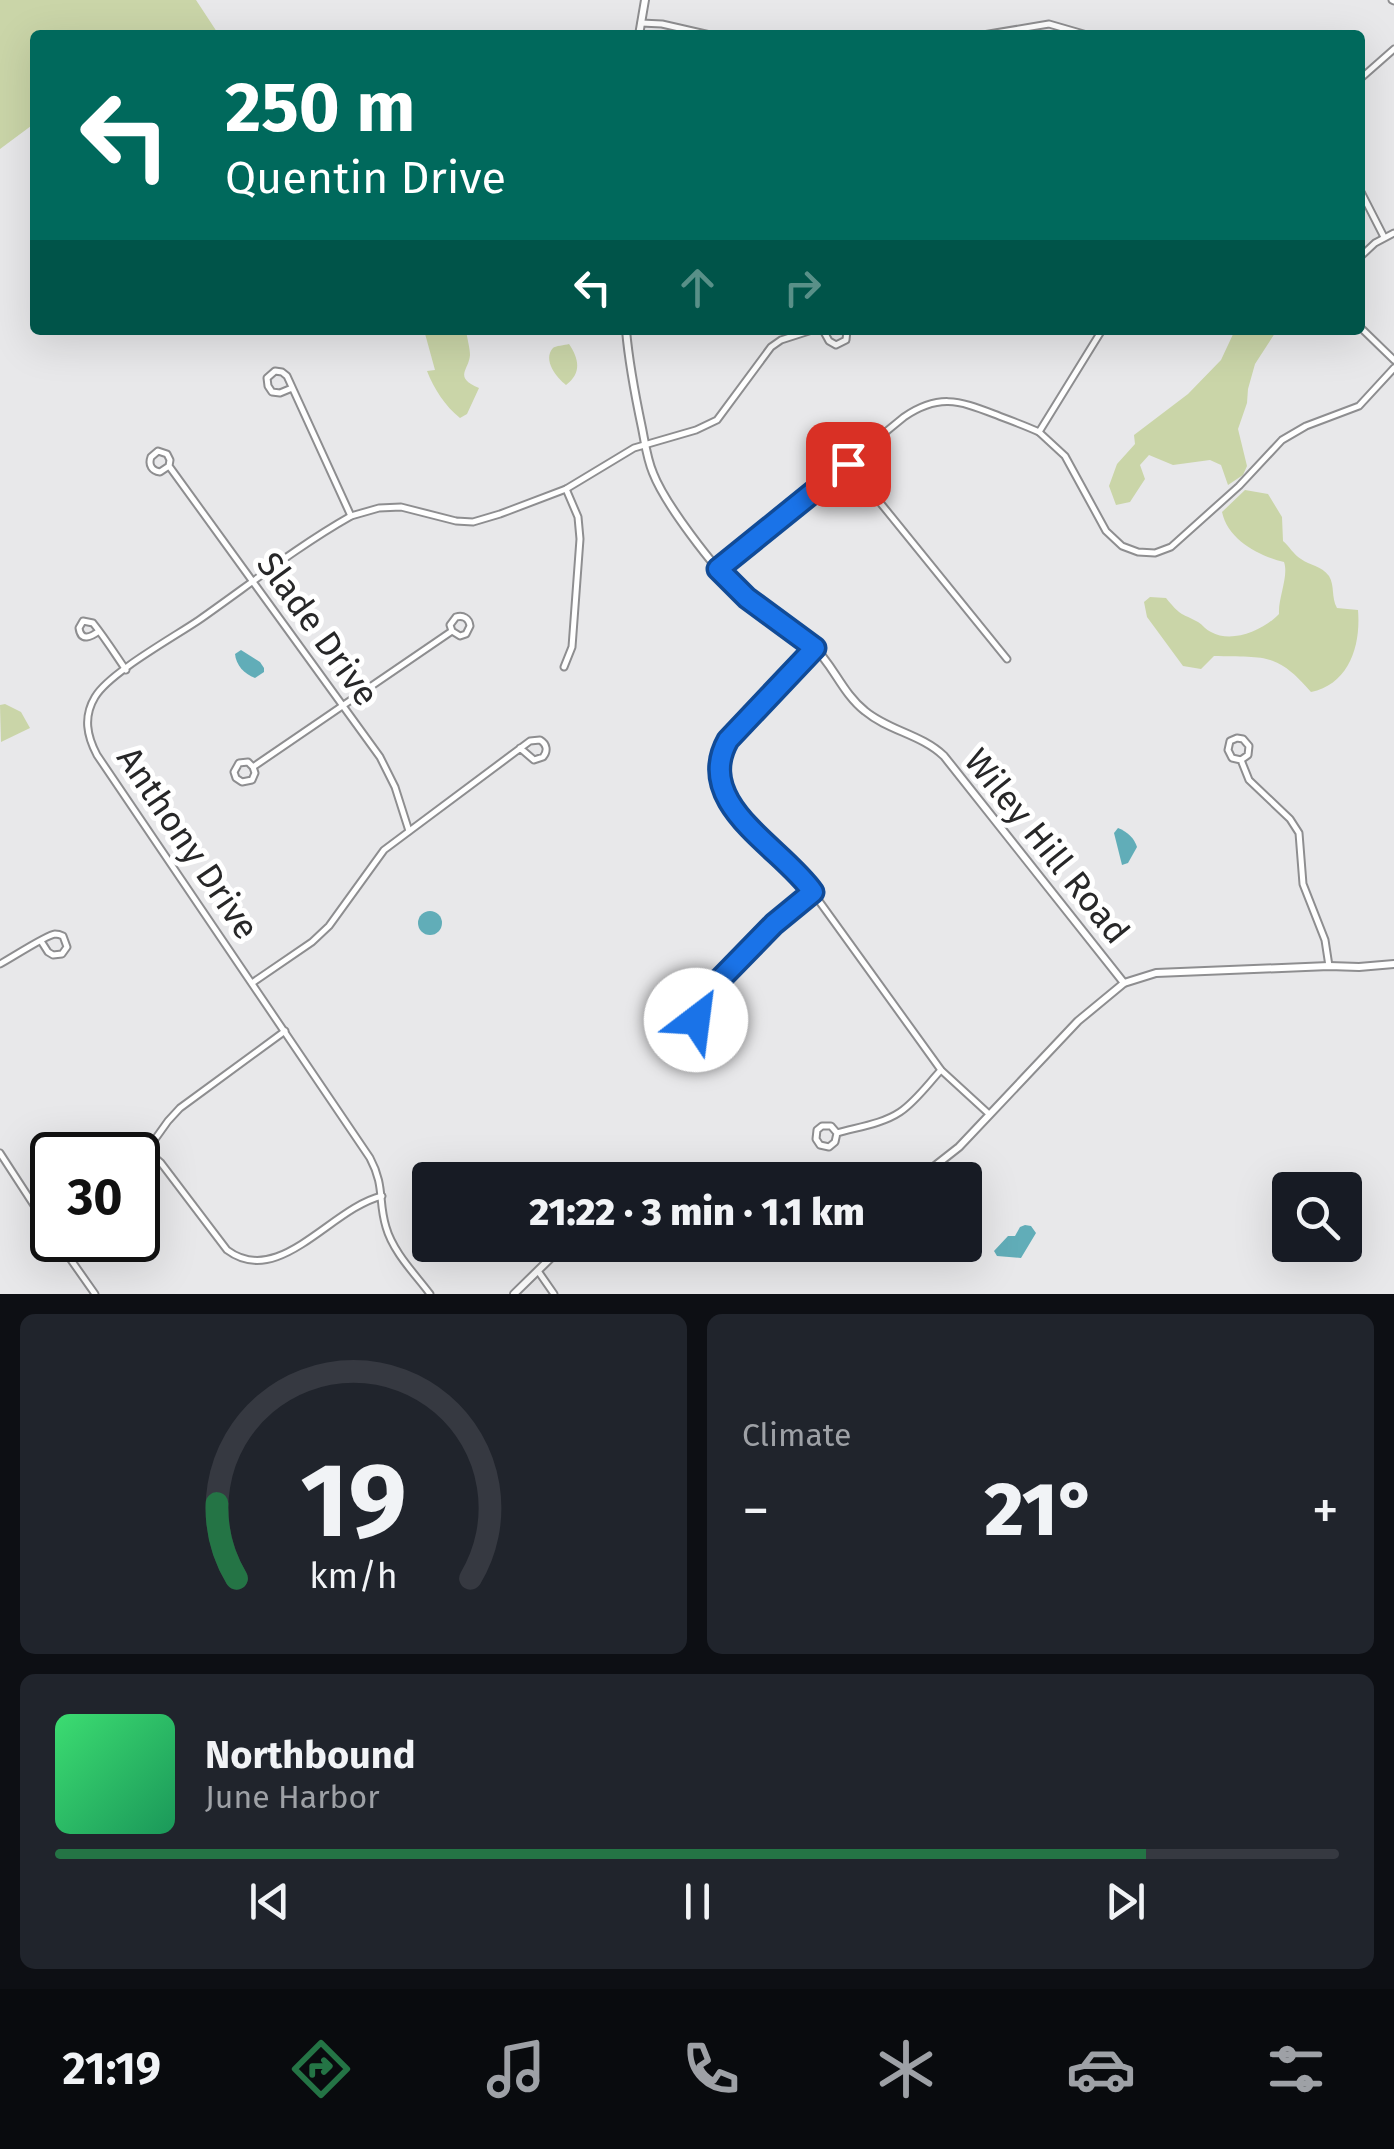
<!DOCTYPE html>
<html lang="en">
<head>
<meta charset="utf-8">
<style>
  :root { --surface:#171b24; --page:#20242c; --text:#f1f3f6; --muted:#9ea1a6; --line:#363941; --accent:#247445 }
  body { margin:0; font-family:"Fira Sans",sans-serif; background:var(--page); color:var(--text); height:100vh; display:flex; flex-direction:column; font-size:38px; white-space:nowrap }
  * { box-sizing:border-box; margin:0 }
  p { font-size:32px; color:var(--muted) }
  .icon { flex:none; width:55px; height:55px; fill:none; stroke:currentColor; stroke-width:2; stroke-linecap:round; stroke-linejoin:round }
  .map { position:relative; height:1294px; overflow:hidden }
  .details { display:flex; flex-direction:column; gap:20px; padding:20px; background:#0d0f14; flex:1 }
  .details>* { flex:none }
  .top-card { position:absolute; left:30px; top:30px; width:1335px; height:305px; border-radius:10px; box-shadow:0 10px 40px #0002; background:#00695c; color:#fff; overflow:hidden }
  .fabs { position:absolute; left:1272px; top:1172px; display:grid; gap:20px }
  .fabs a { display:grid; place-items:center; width:90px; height:90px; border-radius:10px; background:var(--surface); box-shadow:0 10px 40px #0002; font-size:50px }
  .speed { position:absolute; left:30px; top:1132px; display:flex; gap:20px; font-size:50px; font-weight:700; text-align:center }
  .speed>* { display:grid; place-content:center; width:130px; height:130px; border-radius:50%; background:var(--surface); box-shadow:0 10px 40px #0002; line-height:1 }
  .speed .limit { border:5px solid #111; border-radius:15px; background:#fff; color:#111 }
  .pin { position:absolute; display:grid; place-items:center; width:85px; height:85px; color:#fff; margin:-42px; border-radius:20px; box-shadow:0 5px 15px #0006 }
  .me { position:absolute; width:110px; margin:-55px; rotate:30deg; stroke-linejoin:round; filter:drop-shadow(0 0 8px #0008) }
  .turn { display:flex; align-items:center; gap:35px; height:210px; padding:0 30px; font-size:45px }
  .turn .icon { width:130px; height:130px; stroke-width:2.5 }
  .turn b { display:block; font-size:70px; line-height:85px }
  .lanes { display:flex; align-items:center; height:95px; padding:0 30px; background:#0003; justify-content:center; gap:50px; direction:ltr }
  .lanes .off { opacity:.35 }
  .big { font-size:75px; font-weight:800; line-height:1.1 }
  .details .widget { flex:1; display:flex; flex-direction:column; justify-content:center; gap:15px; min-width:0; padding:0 35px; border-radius:15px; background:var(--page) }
  .details .dial { align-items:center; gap:0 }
  .dial svg { height:260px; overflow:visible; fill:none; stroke:var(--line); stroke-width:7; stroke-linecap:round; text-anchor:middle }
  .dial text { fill:var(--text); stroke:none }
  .song { display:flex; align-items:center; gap:30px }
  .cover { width:120px; height:120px; border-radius:15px; background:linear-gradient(135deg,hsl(140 70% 55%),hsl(150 70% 35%)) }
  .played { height:10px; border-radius:5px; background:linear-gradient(90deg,var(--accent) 85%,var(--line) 85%) }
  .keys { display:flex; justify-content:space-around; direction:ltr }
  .heat { display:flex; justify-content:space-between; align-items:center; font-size:55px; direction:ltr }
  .details .tiles { flex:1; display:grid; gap:20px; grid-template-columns:1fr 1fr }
  .widget:last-child { grid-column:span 2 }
  .trip { position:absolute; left:412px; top:1162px; width:570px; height:100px; border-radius:10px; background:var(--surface); box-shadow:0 10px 40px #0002; font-weight:800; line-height:100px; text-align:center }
  .tab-bar { display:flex; height:160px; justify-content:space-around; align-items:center; background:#090b0e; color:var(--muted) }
  .tab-bar .icon { width:70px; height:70px }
  .tab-bar .selected { color:var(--accent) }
  .tab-bar b { font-size:45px; color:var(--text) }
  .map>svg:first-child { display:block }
  .green { fill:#cad5a8 }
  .water { fill:#61adb8 }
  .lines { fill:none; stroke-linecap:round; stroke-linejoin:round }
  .minor-casing { stroke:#8e8e90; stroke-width:9 }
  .tertiary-casing { stroke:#8e8e90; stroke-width:10 }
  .minor { stroke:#fff; stroke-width:5 }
  .tertiary { stroke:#fff; stroke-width:6 }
  .route-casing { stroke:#114b97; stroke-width:25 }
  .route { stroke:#1a73e8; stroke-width:18 }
  .labels { text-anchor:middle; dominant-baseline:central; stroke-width:10; stroke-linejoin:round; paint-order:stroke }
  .street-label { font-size:35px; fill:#272728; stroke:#fff }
</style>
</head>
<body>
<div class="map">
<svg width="1394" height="1294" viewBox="0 0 1394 1294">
  <rect width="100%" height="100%" fill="#e8e8ea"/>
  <!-- green -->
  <g class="green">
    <path d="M0,0h196l23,35h-184v88l-35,26z"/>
    <path d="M424,330h42c1,8 4,18 4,25 -1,15 -17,22 9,33l-12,26 -7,4c-15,-12 -26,-29 -33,-47l8,-1z"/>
    <path d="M1235,330h42l-22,34 -7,25 -1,14 -9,26 9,37 -4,9 -15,10 -7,-20 -11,-5 -37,5 -24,-10 -9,10 5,14 -15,23 -14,3 -7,-19 8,-22 18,-20 -1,-9 54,-41 33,-34z"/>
    <path d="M569,344c10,15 13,29 -3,41 -9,-7 -24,-25 -13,-37 2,-2 12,-3 16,-4z"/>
    <path d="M1245,490l23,4 14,23 1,24c6,5 11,14 18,18 9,7 20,6 28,17 6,10 2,21 8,32l21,2c3,36 -9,74 -47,82 -35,-41 -47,-34 -97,-36l-13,13 -18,-3 -36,-49 -3,-15 6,-5 16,1c15,18 13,14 32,24 5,3 8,8 13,10 21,12 53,-2 68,-18 -1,-16 10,-38 5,-52 -25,-6 -56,-22 -62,-50z"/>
    <path d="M5,704l16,8 9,16 -29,14 -1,-37z"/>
  </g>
  <!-- water -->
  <g class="water">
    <path d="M241,650l19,12 4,6v4l-9,6c-11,-4 -19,-13 -20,-24z"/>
    <path d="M1118,828c10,4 16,10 19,19l-9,16 -6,2 -8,-32z"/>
    <circle cx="430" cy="923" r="12"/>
    <path d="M1025,1225l6,1 5,7 -15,25 -24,-2 -3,-5 14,-15h7l5,-9z"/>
  </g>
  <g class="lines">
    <!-- minor casing -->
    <g class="minor-casing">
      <g id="minor">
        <path d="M1392,0l2,1"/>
        <path d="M641,23l21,1 48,11"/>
        <path d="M983,35l66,-11 38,11"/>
        <path d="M1360,79l34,-30"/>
        <path d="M1360,190l24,47"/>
        <path d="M1360,257l15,-14 19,-10"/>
        <path d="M1360,327l34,33"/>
        <path d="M823,330l6,11 7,4 10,-5 1,-10"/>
        <path d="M292,388l-12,5 -8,-1 -4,-6 -1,-8 8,-7 7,1 5,4 64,140"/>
        <path d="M1039,432l26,24 41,75 16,15 16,6 17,1 16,-6 68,-61 43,-46 24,-14 53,-20 35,-38"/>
        <path d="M848,463l159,196"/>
        <path d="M169,466l-9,6c-8,-1 -12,-7 -9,-15l7,-6 9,3 3,6 -1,6 211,291 15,30 14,44"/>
        <path d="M718,569l186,-152c34,-23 54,-17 90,-3 15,6 30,11 45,18l63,-102"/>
        <path d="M99,631c-8,6 -18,11 -20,-3l4,-7 10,2c12,15 22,31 33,47"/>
        <path d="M815,647l-87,93 -9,21v17l3,11 25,37 54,50 140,194 48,44"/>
        <path d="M564,667l8,-20 8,-108 -2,-22 -12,-28"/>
        <path d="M1241,760l-9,-2 -4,-8 2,-9 7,-3 6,1 6,7 -1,9 -7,5 8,20 41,39 9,14 4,51 22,56 4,26"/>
        <path d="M253,767l2,6 -3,7 -10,2 -6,-4 -2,-6 5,-9 9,-1 5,5 199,-136 8,5 6,-2 4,-8c-1,-8 -7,-11 -14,-9l-6,8 2,6"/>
        <path d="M0,964c10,-5 46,-29 55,-30 3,0 6,1 8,2l4,11 -5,7 -9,1 -5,-3 -7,-11"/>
        <path d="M252,983l60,-41 17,-16 55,-76 146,-109 10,-1c7,4 8,11 3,17l-9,3 -14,-12"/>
        <path d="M696,1004l4,7 -4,9 -9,3 -7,-3 -3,-7 5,-10 8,-2 6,3 84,-86 33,-25"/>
        <path d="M837,1133l-2,9 -6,5 -9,-2 -4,-6 1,-9 5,-4h9l6,7c21,-6 45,-9 63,-21 16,-11 28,-28 41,-42"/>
        <path d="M147,1151l14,12 66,87c52,39 104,-42 155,-54"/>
        <path d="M0,1153l52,80"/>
        <path d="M138,1163l30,-42 12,-13 105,-77"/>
        <path d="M57,1240l38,54"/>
        <path d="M538,1271l16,23"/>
        <path d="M430,1294c-15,-20 -37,-42 -44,-67 -8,-26 -1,-41 -16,-69l-273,-403c-10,-19 -14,-38 -2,-58 14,-24 79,-60 104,-77 50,-35 99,-74 152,-104l28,-8 22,-1 55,14 17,1 27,-8 66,-25 68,-41 62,-18 21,-10 54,-73 10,-7 31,-10"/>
      </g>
    </g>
    <!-- tertiary casing -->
    <g class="tertiary-casing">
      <g id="tertiary">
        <path d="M639,35l6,-35"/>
        <path d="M626,330c3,34 9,65 16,98 3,15 5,31 11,45 12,31 60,94 85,117 23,21 52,34 74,55 21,19 30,48 53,66 24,20 56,23 79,45l180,227"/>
        <path d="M917,1180l42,-33 119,-126 46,-38 32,-10 173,-7 30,1 35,-3"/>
        <path d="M514,1294l50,-49"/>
      </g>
    </g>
    <!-- minor -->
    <use href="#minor" class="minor"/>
    <!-- tertiary -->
    <use href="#tertiary" class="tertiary"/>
  </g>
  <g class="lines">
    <!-- route casing -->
    <g class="route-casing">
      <path id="route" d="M696,1020l4,-6 -4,-10 78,-80 39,-32c-31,-45 -121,-88 -85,-152l87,-92 -68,-50 -29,-29 130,-105"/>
    </g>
    <!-- route -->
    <use href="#route" class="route"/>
  </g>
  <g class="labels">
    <!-- street labels -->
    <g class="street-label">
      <text transform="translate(318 629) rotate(54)">Slade Drive</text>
      <text transform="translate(188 843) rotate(56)">Anthony Drive</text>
      <text transform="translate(1047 846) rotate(51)">Wiley Hill Road</text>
    </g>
  </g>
</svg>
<div class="fabs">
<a><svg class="icon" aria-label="search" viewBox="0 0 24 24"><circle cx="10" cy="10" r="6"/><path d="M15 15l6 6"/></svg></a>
</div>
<div class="speed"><div class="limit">30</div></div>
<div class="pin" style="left:848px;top:464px;background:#d93025"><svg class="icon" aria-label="arrive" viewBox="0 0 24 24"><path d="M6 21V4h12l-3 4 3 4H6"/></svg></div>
<svg class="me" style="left:696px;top:1020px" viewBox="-20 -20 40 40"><circle r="19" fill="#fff"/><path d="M0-13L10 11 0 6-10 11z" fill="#1a73e8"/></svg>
<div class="trip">21:22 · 3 min · 1.1 km</div>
<div class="top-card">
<div class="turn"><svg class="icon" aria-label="left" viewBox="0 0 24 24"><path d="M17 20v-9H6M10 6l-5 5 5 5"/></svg><div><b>250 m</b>Quentin Drive</div></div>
<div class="lanes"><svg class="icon" aria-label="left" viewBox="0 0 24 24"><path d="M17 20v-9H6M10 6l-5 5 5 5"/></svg><svg class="icon off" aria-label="ahead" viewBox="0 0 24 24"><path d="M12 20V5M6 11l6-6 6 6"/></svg><svg class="icon off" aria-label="right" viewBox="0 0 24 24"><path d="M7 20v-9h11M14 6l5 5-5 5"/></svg></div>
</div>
</div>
<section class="details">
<div class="tiles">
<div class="widget dial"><svg viewBox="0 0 100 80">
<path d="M14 69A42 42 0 1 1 86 69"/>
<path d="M14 69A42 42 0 0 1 8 46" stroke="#247445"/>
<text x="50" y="56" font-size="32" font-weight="700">19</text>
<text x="50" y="72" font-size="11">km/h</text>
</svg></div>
<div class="widget"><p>Climate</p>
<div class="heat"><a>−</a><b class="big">21°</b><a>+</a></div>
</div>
<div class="widget">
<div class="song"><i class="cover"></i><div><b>Northbound</b><p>June Harbor</p></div></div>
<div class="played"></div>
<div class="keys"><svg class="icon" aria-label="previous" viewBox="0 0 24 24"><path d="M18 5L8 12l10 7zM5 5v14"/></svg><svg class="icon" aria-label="pause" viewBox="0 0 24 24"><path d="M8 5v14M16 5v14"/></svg><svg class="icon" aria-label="next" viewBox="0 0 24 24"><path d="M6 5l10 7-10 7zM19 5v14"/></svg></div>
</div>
</div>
</section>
<nav class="tab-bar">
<b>21:19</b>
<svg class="icon selected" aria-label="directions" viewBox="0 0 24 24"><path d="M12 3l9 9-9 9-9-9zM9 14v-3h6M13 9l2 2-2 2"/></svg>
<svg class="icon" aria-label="music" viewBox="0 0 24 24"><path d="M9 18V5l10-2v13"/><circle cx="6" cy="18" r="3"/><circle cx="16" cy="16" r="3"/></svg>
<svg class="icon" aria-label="phone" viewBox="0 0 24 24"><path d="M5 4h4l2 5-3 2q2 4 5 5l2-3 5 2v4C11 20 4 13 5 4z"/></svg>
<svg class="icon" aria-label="climate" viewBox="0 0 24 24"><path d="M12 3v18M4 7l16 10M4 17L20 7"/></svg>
<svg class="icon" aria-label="car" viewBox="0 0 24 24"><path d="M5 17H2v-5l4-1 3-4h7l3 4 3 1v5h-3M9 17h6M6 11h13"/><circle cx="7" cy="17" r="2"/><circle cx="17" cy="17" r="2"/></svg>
<svg class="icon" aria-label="filters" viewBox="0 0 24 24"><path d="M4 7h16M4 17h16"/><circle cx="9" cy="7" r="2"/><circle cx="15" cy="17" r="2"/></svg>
</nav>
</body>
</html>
